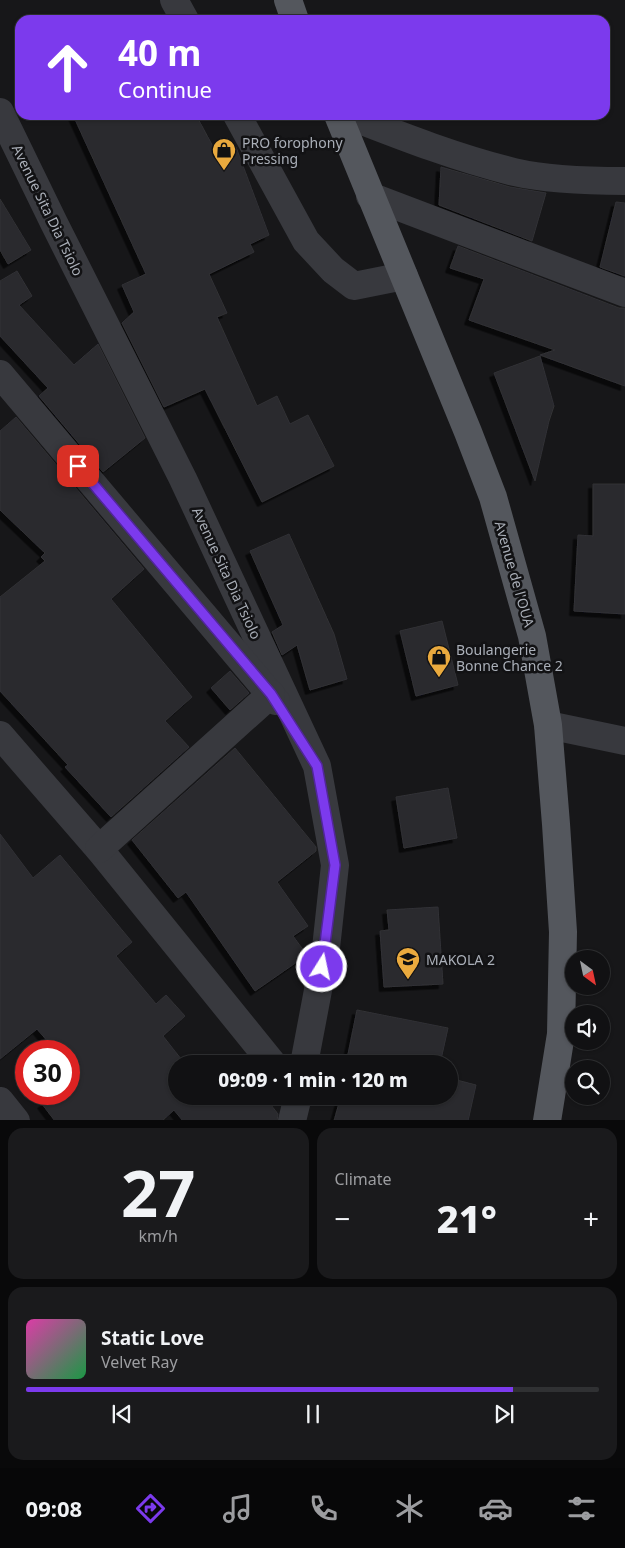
<!DOCTYPE html>
<html lang="en">
<head>
<meta charset="utf-8">
<style>
  :root { --surface:#111113; --page:#1a1a1c; --text:#f1f3f6; --muted:#9c9da0; --line:#303133; --accent:#7c3aed }
  body { margin:0; font-family:"Noto Sans",sans-serif; background:var(--page); color:var(--text); height:100vh; display:flex; flex-direction:column; font-size:19px; white-space:nowrap }
  * { box-sizing:border-box; margin:0 }
  p { font-size:16px; color:var(--muted) }
  .icon { flex:none; width:28px; height:28px; fill:none; stroke:currentColor; stroke-width:2; stroke-linecap:round; stroke-linejoin:round }
  .map { position:relative; height:1120px; overflow:hidden }
  .side { display:flex; flex-direction:column; gap:8px; padding:8px; background:#09090a; flex:1 }
  .side>* { flex:none }
  .banner { position:absolute; left:15px; top:15px; width:595px; height:105px; border-radius:15px; box-shadow:0 1px 4px #0004,0 0 0 1px var(--line); background:#7c3aed; color:#fff; overflow:hidden }
  .needle { width:32px; rotate:147deg }
  .controls { position:absolute; left:565px; top:950px; display:grid; gap:10px }
  .controls a { display:grid; place-items:center; width:45px; height:45px; border-radius:50%; background:var(--surface); box-shadow:0 1px 4px #0004,0 0 0 1px var(--line); font-size:25px }
  .speed { position:absolute; left:15px; top:1040px; display:flex; gap:10px; font-size:25px; font-weight:700; text-align:center }
  .speed>* { display:grid; place-content:center; width:65px; height:65px; border-radius:50%; background:var(--surface); box-shadow:0 1px 4px #0004,0 0 0 1px var(--line); line-height:1 }
  .speed .limit { border:8px solid #d22; background:#fff; color:#111 }
  .pin { position:absolute; display:grid; place-items:center; width:42px; height:42px; color:#fff; margin:-21px; border-radius:10px; box-shadow:0 2px 8px #0006 }
  .me { position:absolute; width:55px; margin:-28px; rotate:10deg; stroke-linejoin:round; filter:drop-shadow(0 0 4px #0008) }
  .turn { display:flex; align-items:center; gap:18px; height:105px; padding:0 20px; font-size:22px }
  .turn .icon { width:65px; height:65px; stroke-width:2.5 }
  .turn b { display:block; font-size:35px; line-height:42px }
  .big { font-size:38px; font-weight:800; line-height:1.1 }
  .side .tile { flex:1; display:flex; flex-direction:column; justify-content:center; gap:8px; min-width:0; padding:0 18px; border-radius:15px; background:var(--page) }
  .side .dial { align-items:center; gap:0 }
  .dial b { font-size:65px; line-height:1 }
  .song { display:flex; align-items:center; gap:15px }
  .cover { width:60px; height:60px; border-radius:8px; background:linear-gradient(135deg,hsl(320 70% 55%),hsl(140 70% 35%)) }
  .played { height:5px; border-radius:2px; background:linear-gradient(90deg,var(--accent) 85%,var(--line) 85%) }
  .keys { display:flex; justify-content:space-around; direction:ltr }
  .heat { display:flex; justify-content:space-between; align-items:center; font-size:28px; direction:ltr }
  .side .tiles { flex:1; display:grid; gap:8px; grid-template-columns:1fr 1fr }
  .tile:last-child { grid-column:span 2 }
  .trip { position:absolute; left:168px; top:1055px; width:290px; height:50px; border-radius:25px; background:var(--surface); box-shadow:0 1px 4px #0004,0 0 0 1px var(--line); font-weight:800; line-height:50px; text-align:center }
  .tabs { display:flex; height:80px; justify-content:space-around; align-items:center; background:#070708; color:var(--muted) }
  .tabs .icon { width:35px; height:35px }
  .tabs .active { color:var(--accent) }
  .tabs b { font-size:22px; color:var(--text) }
  .map>svg:first-child { display:block }
  .building { fill:#2a2a2d; stroke:#313135; filter:url(#shadow) }
  .lines { fill:none; stroke-linecap:round; stroke-linejoin:round }
  .minor { stroke:#38393e; stroke-width:28 }
  .primary { stroke:#54575d; stroke-width:28 }
  .route-casing { stroke:#51269a; stroke-width:12 }
  .route { stroke:#7c3aed; stroke-width:9 }
  .labels { text-anchor:middle; dominant-baseline:central; stroke-width:5; stroke-linejoin:round; paint-order:stroke }
  .poi-label { font-size:14px; fill:#aaafb8; stroke:#121214; text-anchor:start }
  .street-label { font-size:14px; fill:#aaafb8; stroke:#121214 }
</style>
</head>
<body>
<div class="map">
<svg width="625" height="1121" viewBox="0 0 625 1121">
  <defs>
    <filter id="shadow"><feDropShadow dx="-4.5" dy="4.5" stdDeviation="0" flood-color="#0009"/></filter>
  </defs>
  <rect width="100%" height="100%" fill="#171719"/>
  <!-- building -->
  <g class="building">
    <path d="M73,115h123l21,39 19,-7 33,88 -19,9 4,8 -45,22 18,39 -10,4 40,89 20,-10 13,28 18,-9 26,51 -72,36 -57,-113 -41,18 -42,-84 12,-11 -12,-27 24,-11z"/>
    <path d="M441,167l69,20 36,6 -14,48 -93,-36z"/>
    <path d="M0,199l31,51 -23,14 -8,-14z"/>
    <path d="M616,202l9,1v73l-25,-9z"/>
    <path d="M458,246l161,62h6v78l-85,-31 15,-5 -86,-30 15,-41 -34,-11z"/>
    <path d="M17,271l15,25 -13,9 55,60 24,-21 47,94 -42,34 -64,-76 9,-8 -48,-52v-55z"/>
    <path d="M540,356l14,50 -5,15 -14,60 -41,-108z"/>
    <path d="M16,417l128,152 -33,30 81,98 -27,24 24,26 -78,70 -46,-50 3,-2 -68,-74v-94l45,-36 -4,-4 4,-4 -45,-43v-79z"/>
    <path d="M593,484h32v130l-51,-3 4,-76 15,1z"/>
    <path d="M289,534l45,100 13,45 -37,11 -13,-45 -15,10 -10,-23 11,-7 -33,-74z"/>
    <path d="M442,621l16,64 -42,11 -16,-65z"/>
    <path d="M230,671l19,22 -19,17 -19,-22z"/>
    <path d="M235,748l81,99v4l-39,31 31,44 -15,10 14,19 -52,36 -69,-99 -8,6 -46,-58z"/>
    <path d="M448,788l9,50 -53,10 -8,-51z"/>
    <path d="M0,834l33,44 27,-23 72,87 -16,14 40,48 10,-9 19,21 -22,20 22,28h-9v32h88l14,18 -1,7h-94l-9,-11 -12,11h-107l-13,-17 13,-10h14v-12l7,-6 -7,-9v-16h-13l-19,-22 -37,30z"/>
    <path d="M438,907l5,77 -59,3 -4,-56 9,-1 -2,-20z"/>
    <path d="M357,1010l91,18 -8,36h-94z"/>
    <path d="M449,1078l27,7 -8,36h-134l7,-25h108z"/>
  </g>
  <g class="lines">
    <!-- minor -->
    <g class="minor">
      <path d="M174,0l11,20"/>
      <path d="M0,112l54,111 129,256 134,287 18,99 -9,83 -22,116"/>
      <path d="M237,115l69,126 27,29 21,16 50,-10"/>
      <path d="M347,115c54,21 110,43 167,57 34,8 76,9 111,9"/>
      <path d="M370,196l255,97"/>
      <path d="M0,374l276,327"/>
      <path d="M548,725l77,16"/>
      <path d="M0,735l99,114 174,215"/>
      <path d="M99,849l172,-155"/>
      <path d="M0,1101l16,20"/>
      <path d="M292,1121l6,-25"/>
    </g>
    <!-- primary -->
    <g class="primary">
      <path d="M288,0l7,20"/>
      <path d="M338,115l130,317 25,65 39,139 16,89 8,99 7,108 -2,102 -14,87"/>
    </g>
  </g>
  <g class="lines">
    <!-- route casing -->
    <g class="route-casing">
      <path id="route" d="M78,466l193,228 46,72 18,99 -13,102"/>
    </g>
    <!-- route -->
    <use href="#route" class="route"/>
  </g>
  <!-- icons -->
  <defs>
    <g id="shop-pin" transform="scale(1.25)"><path d="M0 17L-7.5 6A9.5 9.5 0 1 1 7.5 6Z" fill="#eaaa3e" stroke="#121214"/><path d="M-5-2.5h2.3a2.7 3.5 0 0 1 5.4 0H5L5.5 6h-11ZM-1.5-2.5h3a1.5 2.3 0 0 0-3 0Z" fill="#111"/></g>
    <g id="school-pin" transform="scale(1.25)"><path d="M0 17L-7.5 6A9.5 9.5 0 1 1 7.5 6Z" fill="#eaaa3e" stroke="#121214"/><path d="M0-5L7-2L0 1L-7-2ZM-4 1L0 2.5L4 1V4Q0 6-4 4Z" fill="#111"/></g>
  </defs>
  <g fill-rule="evenodd">
    <use href="#shop-pin" x="224" y="150"/>
    <use href="#shop-pin" x="439" y="657"/>
    <use href="#school-pin" x="408" y="959"/>
  </g>
  <g class="labels">
    <!-- poi labels -->
    <g class="poi-label">
      <text x="242" y="142">PRO forophony<tspan x="242" dy="16">Pressing</tspan></text>
      <text x="456" y="649">Boulangerie<tspan x="456" dy="16">Bonne Chance 2</tspan></text>
      <text x="426" y="959">MAKOLA 2</text>
    </g>
    <!-- street labels -->
    <g class="street-label">
      <text transform="translate(48 210) rotate(64)">Avenue Sita Dia Tsiolo</text>
      <text transform="translate(227 573) rotate(65)">Avenue Sita Dia Tsiolo</text>
      <text transform="translate(515 574) rotate(74)">Avenue de l'OUA</text>
    </g>
  </g>
</svg>
<div class="controls">
<a><svg class="needle" viewBox="-14 -14 28 28"><path d="M0-13l5 13h-10z" fill="#e53935"/><path d="M0 13l5-13h-10z" fill="#9c9da0"/></svg></a>
<a><svg class="icon" aria-label="sound" viewBox="0 0 24 24"><path d="M4 9h4l5-4v14l-5-4H4zM17 9q2 3 0 6"/></svg></a>
<a><svg class="icon" aria-label="search" viewBox="0 0 24 24"><circle cx="10" cy="10" r="6"/><path d="M15 15l6 6"/></svg></a>
</div>
<div class="speed"><div class="limit">30</div></div>
<div class="pin" style="left:78px;top:466px;background:#d93025"><svg class="icon" aria-label="arrive" viewBox="0 0 24 24"><path d="M6 21V4h12l-3 4 3 4H6"/></svg></div>
<svg class="me" style="left:322px;top:967px" viewBox="-20 -20 40 40"><circle r="17" fill="#7c3aed" stroke="#fff" stroke-width="3"/><path d="M0-11L8 9 0 5-8 9z" fill="#fff"/></svg>
<div class="trip">09:09 · 1 min · 120 m</div>
<div class="banner">
<div class="turn"><svg class="icon" aria-label="ahead" viewBox="0 0 24 24"><path d="M12 20V5M6 11l6-6 6 6"/></svg><div><b>40 m</b>Continue</div></div>
</div>
</div>
<section class="side">
<div class="tiles">
<div class="tile dial"><b>27</b><p>km/h</p></div>
<div class="tile"><p>Climate</p>
<div class="heat"><a>−</a><b class="big">21°</b><a>+</a></div>
</div>
<div class="tile">
<div class="song"><i class="cover"></i><div><b>Static Love</b><p>Velvet Ray</p></div></div>
<div class="played"></div>
<div class="keys"><svg class="icon" aria-label="previous" viewBox="0 0 24 24"><path d="M18 5L8 12l10 7zM5 5v14"/></svg><svg class="icon" aria-label="pause" viewBox="0 0 24 24"><path d="M8 5v14M16 5v14"/></svg><svg class="icon" aria-label="next" viewBox="0 0 24 24"><path d="M6 5l10 7-10 7zM19 5v14"/></svg></div>
</div>
</div>
</section>
<nav class="tabs">
<b>09:08</b>
<svg class="icon active" aria-label="directions" viewBox="0 0 24 24"><path d="M12 3l9 9-9 9-9-9zM9 14v-3h6M13 9l2 2-2 2"/></svg>
<svg class="icon" aria-label="music" viewBox="0 0 24 24"><path d="M9 18V5l10-2v13"/><circle cx="6" cy="18" r="3"/><circle cx="16" cy="16" r="3"/></svg>
<svg class="icon" aria-label="phone" viewBox="0 0 24 24"><path d="M5 4h4l2 5-3 2q2 4 5 5l2-3 5 2v4C11 20 4 13 5 4z"/></svg>
<svg class="icon" aria-label="climate" viewBox="0 0 24 24"><path d="M12 3v18M4 7l16 10M4 17L20 7"/></svg>
<svg class="icon" aria-label="car" viewBox="0 0 24 24"><path d="M5 17H2v-5l4-1 3-4h7l3 4 3 1v5h-3M9 17h6M6 11h13"/><circle cx="7" cy="17" r="2"/><circle cx="17" cy="17" r="2"/></svg>
<svg class="icon" aria-label="filters" viewBox="0 0 24 24"><path d="M4 7h16M4 17h16"/><circle cx="9" cy="7" r="2"/><circle cx="15" cy="17" r="2"/></svg>
</nav>
</body>
</html>
